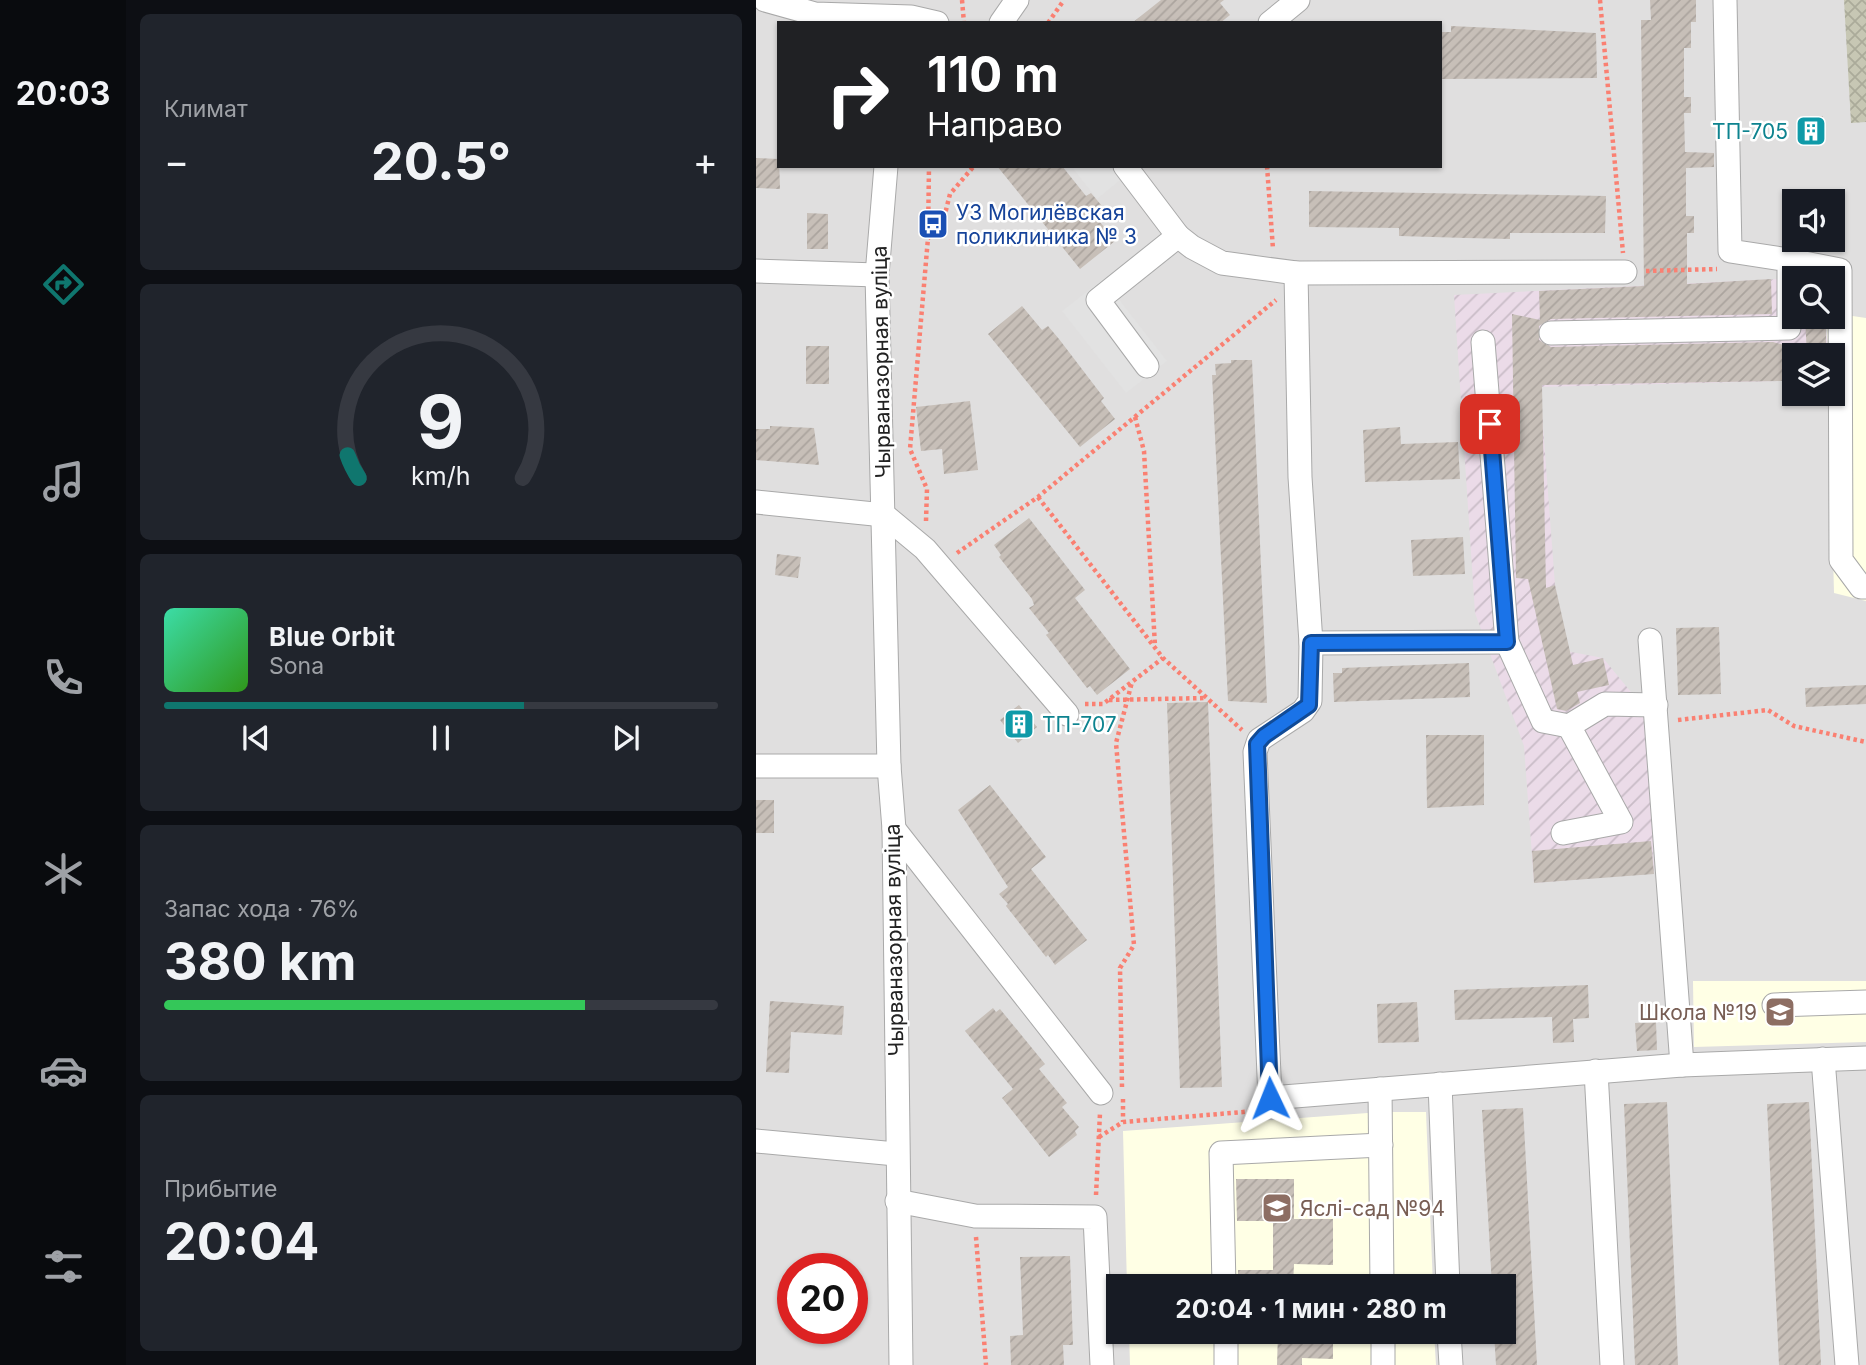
<!DOCTYPE html>
<html lang="ru">
<head>
<meta charset="utf-8">
<style>
  :root { --surface:#171b24; --page:#20242c; --text:#f1f3f6; --muted:#9ea1a6; --line:#363941; --accent:#0f766e }
  body { margin:0; font-family:Inter,sans-serif; background:var(--page); color:var(--text); height:100vh; display:flex; flex-direction:column; font-size:26px; white-space:nowrap }
  * { box-sizing:border-box; margin:0 }
  p { font-size:23px; color:var(--muted) }
  .icon { flex:none; width:38px; height:38px; fill:none; stroke:currentColor; stroke-width:2; stroke-linecap:round; stroke-linejoin:round }
  .map { position:relative; flex:1; overflow:hidden }
  .side { display:flex; flex-direction:column; gap:14px; padding:14px; background:#0d0f14; width:630px }
  .side>* { flex:none }
  .guide { position:absolute; left:21px; top:21px; width:665px; height:147px; border-radius:0px; box-shadow:0 2px 5px #0004; background:#202124; color:#fff; overflow:hidden }
  .tools { position:absolute; left:1026px; top:189px; display:grid; gap:14px }
  .tools a { display:grid; place-items:center; width:63px; height:63px; border-radius:0px; background:var(--surface); box-shadow:0 2px 5px #0004; font-size:35px }
  .speed { position:absolute; left:21px; top:1253px; display:flex; gap:14px; font-size:35px; font-weight:700; text-align:center }
  .speed>* { display:grid; place-content:center; width:91px; height:91px; border-radius:50%; background:var(--surface); box-shadow:0 2px 5px #0004; line-height:1 }
  .speed .limit { border:10px solid #d22; background:#fff; color:#111 }
  .pin { position:absolute; display:grid; place-items:center; width:60px; height:60px; color:#fff; margin:-30px; border-radius:14px; box-shadow:0 4px 10px #0006 }
  .me { position:absolute; width:77px; margin:-38px; rotate:358deg; stroke-linejoin:round; filter:drop-shadow(0 0 5px #0008) }
  .turn { display:flex; align-items:center; gap:24px; height:147px; padding:0 35px; font-size:32px }
  .turn .icon { width:91px; height:91px; stroke-width:2.5 }
  .turn b { display:block; font-size:49px; line-height:60px }
  .big { font-size:52px; font-weight:700; line-height:1.1 }
  .side .card { flex:1; display:flex; flex-direction:column; justify-content:center; gap:10px; min-width:0; padding:0 24px; border-radius:10px; background:var(--page) }
  .side .dial { align-items:center; gap:0 }
  .dial svg { height:182px; overflow:visible; fill:none; stroke:var(--line); stroke-width:7; stroke-linecap:round; text-anchor:middle }
  .dial text { fill:var(--text); stroke:none }
  .song { display:flex; align-items:center; gap:21px }
  .cover { width:84px; height:84px; border-radius:10px; background:linear-gradient(135deg,hsl(160 70% 55%),hsl(110 70% 35%)) }
  .played { height:7px; border-radius:4px; background:linear-gradient(90deg,var(--accent) 65%,var(--line) 65%) }
  .keys { display:flex; justify-content:space-around; direction:ltr }
  .heat { display:flex; justify-content:space-between; align-items:center; font-size:38px; direction:ltr }
  .charge { height:10px; border-radius:5px; background:linear-gradient(90deg,#34c759 76%,var(--line) 0) }
  .trip { position:absolute; left:350px; top:1274px; width:410px; height:70px; border-radius:0px; background:var(--surface); box-shadow:0 2px 5px #0004; font-weight:700; line-height:70px; text-align:center }
  main { display:flex; flex:1; min-height:0 }
  .tab-bar { display:flex; flex-direction:column; width:126px; justify-content:space-around; align-items:center; background:#090b0e; color:var(--muted) }
  .tab-bar .icon { width:49px; height:49px }
  .tab-bar .current { color:var(--accent) }
  .tab-bar b { font-size:32px; color:var(--text) }
  .map>svg:first-child { display:block }
  .residential { fill:#e0dfdf; fill-rule:evenodd }
  .industrial { fill:url(#industrial-furrows) }
  .education { fill:#ffffe5 }
  .construction { fill:url(#construction-cross-hatch) }
  .parking { fill:#e2e2e2 }
  .building { fill:url(#building-hatch) }
  .lines { fill:none; stroke-linecap:round; stroke-linejoin:round }
  .minor-casing { stroke:#a9a9a9; stroke-width:25 }
  .path { stroke:#fa8072; stroke-width:4.5; stroke-dasharray:3.5 3.5; stroke-linecap:butt }
  .minor { stroke:#fff; stroke-width:23 }
  .route-casing { stroke:#114b97; stroke-width:18 }
  .route { stroke:#1a73e8; stroke-width:12 }
  .labels { text-anchor:middle; dominant-baseline:central; stroke-width:5; stroke-linejoin:round; paint-order:stroke }
  .culture-label { font-size:21px; fill:#0d838f; stroke:#fff; text-anchor:end }
  .transit-label { font-size:21px; fill:#164399; stroke:#fff; text-anchor:start }
  .street-label { font-size:21px; fill:#222; stroke:#fff }
  .education-label { font-size:21px; fill:#785e54; stroke:#fff; text-anchor:end }
</style>
</head>
<body>
<main>
<nav class="tab-bar">
<b>20:03</b>
<svg class="icon current" aria-label="directions" viewBox="0 0 24 24"><path d="M12 3l9 9-9 9-9-9zM9 14v-3h6M13 9l2 2-2 2"/></svg>
<svg class="icon" aria-label="music" viewBox="0 0 24 24"><path d="M9 18V5l10-2v13"/><circle cx="6" cy="18" r="3"/><circle cx="16" cy="16" r="3"/></svg>
<svg class="icon" aria-label="phone" viewBox="0 0 24 24"><path d="M5 4h4l2 5-3 2q2 4 5 5l2-3 5 2v4C11 20 4 13 5 4z"/></svg>
<svg class="icon" aria-label="climate" viewBox="0 0 24 24"><path d="M12 3v18M4 7l16 10M4 17L20 7"/></svg>
<svg class="icon" aria-label="car" viewBox="0 0 24 24"><path d="M5 17H2v-5l4-1 3-4h7l3 4 3 1v5h-3M9 17h6M6 11h13"/><circle cx="7" cy="17" r="2"/><circle cx="17" cy="17" r="2"/></svg>
<svg class="icon" aria-label="filters" viewBox="0 0 24 24"><path d="M4 7h16M4 17h16"/><circle cx="9" cy="7" r="2"/><circle cx="15" cy="17" r="2"/></svg>
</nav>
<section class="side">
<div class="card"><p>Климат</p>
<div class="heat"><a>−</a><b class="big">20.5°</b><a>+</a></div>
</div>
<div class="card dial"><svg viewBox="0 0 100 80">
<path d="M14 69A42 42 0 1 1 86 69"/>
<path d="M14 69A42 42 0 0 1 9 59" stroke="#0f766e"/>
<text x="50" y="56" font-size="32" font-weight="700">9</text>
<text x="50" y="72" font-size="11">km/h</text>
</svg></div>
<div class="card">
<div class="song"><i class="cover"></i><div><b>Blue Orbit</b><p>Sona</p></div></div>
<div class="played"></div>
<div class="keys"><svg class="icon" aria-label="previous" viewBox="0 0 24 24"><path d="M18 5L8 12l10 7zM5 5v14"/></svg><svg class="icon" aria-label="pause" viewBox="0 0 24 24"><path d="M8 5v14M16 5v14"/></svg><svg class="icon" aria-label="next" viewBox="0 0 24 24"><path d="M6 5l10 7-10 7zM19 5v14"/></svg></div>
</div>
<div class="card"><p>Запас хода · 76%</p><b class="big">380 km</b><div class="charge"></div></div>
<div class="card"><p>Прибытие</p><b class="big">20:04</b></div>
</section>
<div class="map">
<svg width="1110" height="1365" viewBox="0 0 1110 1365">
  <defs>
    <pattern id="industrial-furrows" width="10" height="10" patternUnits="userSpaceOnUse" patternTransform="scale(1.75)"><rect width="10" height="10" fill="#ebdbe8"/><path d="M-1 1l2-2M0 10L10 0M9 11l2-2" fill="none" stroke="#c9bcc7"/></pattern>
    <pattern id="construction-cross-hatch" width="8" height="8" patternUnits="userSpaceOnUse" patternTransform="scale(1.75)"><rect width="8" height="8" fill="#c7c7b4"/><path d="M0 0l8 8M0 8l8-8" fill="none" stroke="#abab9a"/></pattern>
    <pattern id="building-hatch" width="6" height="6" patternUnits="userSpaceOnUse" patternTransform="scale(1.75)"><rect width="6" height="6" fill="#c7bfb8"/><path d="M-1 1l2-2M0 6l6-6M5 7l2-2" fill="none" stroke="#aba49e"/></pattern>
  </defs>
  <rect width="100%" height="100%" fill="#f2efe9"/>
  <!-- residential -->
  <path class="residential" d="M0,0h1110v1365h-1110zM23,23h661v143h-661zM1038,201h38v39h-38zM1038,278h38v39h-38zM1038,355h38v39h-38zM37,1269h59v59h-59zM362,1286h385v46h-385z"/>
  <!-- industrial -->
  <path class="industrial" d="M1065,277l-27,1v39h31l3,38h-34v30l-11,-4 -243,6 15,198 11,66 37,7 46,56 5,159 -120,10 -10,-137 -49,-133 -21,-318z"/>
  <!-- education -->
  <g class="education">
    <path d="M1083,314l27,4v283l-32,-8 -5,-199h3v-39h-4l-1,-32z"/>
    <path d="M937,981h173v61l-172,5z"/>
    <path d="M625,1112h45l7,174h-306l-4,-155z"/>
    <path d="M373,1332h305l2,33h-306z"/>
  </g>
  <!-- construction -->
  <path class="construction" d="M1088,0h22v122l-15,1z"/>
  <!-- parking -->
  <g class="parking">
    <path d="M315,166h54l5,6 -33,27z"/>
    <path d="M347,279l64,82 -41,32 -64,-82z"/>
  </g>
  <!-- building -->
  <g class="building">
    <path d="M405,0h63l-4,3 10,12 -10,8h-88z"/>
    <path d="M894,0h46v22h-5v26h-7v49h7v16h-7l1,39 29,1v14l-28,1v48h8v17h-7v51l84,-5 1,35 -221,5 -12,7v14l12,7 222,-5 11,3 -1,36 -241,4 4,203 9,-3 18,80 30,-7 6,27 -32,7 3,11 -14,8 -9,-2 -29,-130 -12,-1 -4,-264 28,6 -1,-29 105,-5 -3,-266h10z"/>
    <path d="M695,26l145,7 1,45 -157,1v-47h11z"/>
    <path d="M1067,116v29h-24v-28z"/>
    <path d="M0,158l23,1 1,30 -24,-1z"/>
    <path d="M241,166h65l24,30 5,-3 11,13 -9,7 22,28 -35,28z"/>
    <path d="M553,191l297,5 -1,37h-95v6l-44,-1 -67,-2v-8l-90,-1z"/>
    <path d="M51,213l21,1v35h-21z"/>
    <path d="M266,306l20,24 6,-4 11,13 45,59 -3,3 14,18 -35,28 -92,-113z"/>
    <path d="M1049,317h21v38h-19z"/>
    <rect x="50" y="346" width="23" height="38"/>
    <path d="M475,360h21l15,343 -39,-2 -16,-326h4l-1,-11 16,-1z"/>
    <path d="M214,401l8,69 -34,4 -2,-25 -21,2 -5,-44z"/>
    <path d="M14,426l44,2 5,37 -63,-5v-31h14z"/>
    <path d="M644,427l1,17 57,-2 2,37 -95,3 -2,-52z"/>
    <path d="M273,518l56,72 -10,8 55,71 -33,26 -7,-9 -3,2 -41,-53 3,-2 -20,-25 5,-3 -2,-6 -33,-42 2,-2 -7,-10z"/>
    <path d="M707,537l2,37 -52,2 -2,-36z"/>
    <path d="M21,554l24,3 -3,21 -23,-3z"/>
    <path d="M963,627l2,67 -43,1 -2,-67z"/>
    <path d="M713,663l1,34 -136,5 -1,-29h9v-5z"/>
    <path d="M1110,685v19l-60,3 -1,-19z"/>
    <path d="M452,702l14,385 -42,1 -13,-385z"/>
    <path d="M263,705l18,22 -19,16 -18,-23z"/>
    <path d="M670,735h58v70l-57,3z"/>
    <path d="M234,785l56,72 -15,12 56,71 -32,25 -7,-10 -2,2 -40,-51 2,-2 -9,-10 9,-7 -50,-77z"/>
    <rect x="0" y="800" width="18" height="33"/>
    <path d="M895,841l3,33 -120,9 -2,-32z"/>
    <path d="M832,985l1,33 -16,1 1,23 -21,1 -1,-26 -97,3 -1,-30z"/>
    <path d="M14,1001l74,5 -2,29 -51,-3 -2,41 -23,-1z"/>
    <path d="M661,1002l2,40 -41,1 -1,-39z"/>
    <path d="M237,1008l3,4 4,-3 45,55 -6,5 28,34 -5,4 17,20 -4,4 2,4 -28,22 -47,-59 11,-9 -48,-58z"/>
    <path d="M900,1022l1,28 -20,1 -2,-28z"/>
    <path d="M911,1102l11,263h-43l-11,-261z"/>
    <path d="M1053,1102l12,263h-42l-12,-261z"/>
    <path d="M767,1108l14,257h-41l-2,-33h9v-46h-11l-10,-176z"/>
    <path d="M480,1179h58v40h39v46l-39,-1 -1,22h-55v-16h35v-49h-36z"/>
    <path d="M314,1256l3,89h-10l1,20h-53l-1,-29 13,-1 -3,-78z"/>
    <path d="M522,1332h55v27l-31,-1v7h-25z"/>
  </g>
  <g class="lines">
    <!-- minor casing -->
    <g class="minor-casing">
      <g id="minor">
        <path d="M9,0l50,14 96,3 26,6"/>
        <path d="M245,23l16,-23"/>
        <path d="M514,23l28,-23"/>
        <path d="M130,166l-9,109 12,491 5,63 7,536"/>
        <path d="M369,166l53,70 14,11 30,16 74,10 329,-1"/>
        <path d="M1033,260l51,10 1,290 20,27h5"/>
        <path d="M0,271l121,4"/>
        <path d="M540,273l4,204 11,166 -1,58 -7,10 -44,29 -4,12 15,346 412,-33 184,-7"/>
        <path d="M795,333l238,-5v-68l-59,-9 -5,-251"/>
        <path d="M727,342l24,300 36,79 26,5"/>
        <path d="M391,366l-49,-66 80,-64"/>
        <path d="M0,502l128,13 41,34 142,165"/>
        <path d="M894,640l32,425"/>
        <path d="M555,643l196,-1"/>
        <path d="M0,766h133"/>
        <path d="M138,829l207,264"/>
        <path d="M807,833l58,-11 -52,-96 36,-22 51,1"/>
        <path d="M1018,1005l92,-3"/>
        <path d="M1067,1059l24,306"/>
        <path d="M840,1071l16,294"/>
        <path d="M684,1084l8,202"/>
        <path d="M624,1089l2,197"/>
        <path d="M0,1141l140,13"/>
        <path d="M141,1201l78,15 120,1 7,148"/>
        <path d="M468,1286l-3,-133 160,-8"/>
        <path d="M470,1332v33"/>
        <path d="M627,1332v33"/>
        <path d="M693,1332l2,33"/>
      </g>
    </g>
    <!-- path -->
    <g class="path">
      <path d="M206,0l2,23"/>
      <path d="M844,0l23,253"/>
      <path d="M292,23l16,-23"/>
      <path d="M511,166l6,83"/>
      <path d="M172,238l1,-72"/>
      <path d="M890,271l71,-2"/>
      <path d="M379,417l9,34 11,195"/>
      <path d="M282,497l125,161 79,72"/>
      <path d="M170,521l1,-32 -17,-40 18,-211 13,-8 9,-36 24,-28"/>
      <path d="M201,553l81,-56 238,-197"/>
      <path d="M353,700l98,-2"/>
      <path d="M329,704h18l60,-46"/>
      <path d="M922,720l90,-10 26,16 72,16"/>
      <path d="M366,1087l-2,-119 14,-23 -18,-202 16,-61"/>
      <path d="M367,1099v23"/>
      <path d="M343,1137l24,-15 132,-11"/>
      <path d="M340,1195l4,-82"/>
      <path d="M220,1237l10,128"/>
    </g>
    <!-- minor -->
    <use href="#minor" class="minor"/>
  </g>
  <g class="lines">
    <!-- route casing -->
    <g class="route-casing">
      <path id="route" d="M514,1098l-13,-354 7,-8 45,-31 2,-62 196,-1 -17,-218"/>
    </g>
    <!-- route -->
    <use href="#route" class="route"/>
  </g>
  <!-- icons -->
  <defs>
    <g id="building-square" transform="scale(1.575)"><rect x="-9" y="-9" width="18" height="18" rx="4" fill="#0f9aa8" stroke="#fff"/><path d="M-4-6H4V6H1V3H-1V6H-4ZM-2.5-4.3h1.7v1.8h-1.7ZM.8-4.3h1.7v1.8H.8ZM-2.5-1h1.7V.8h-1.7ZM.8-1h1.7V.8H.8Z" fill="#fff"/></g>
    <g id="bus-square" transform="scale(1.575)"><rect x="-9" y="-9" width="18" height="18" rx="4" fill="#1a4fb4" stroke="#fff"/><path d="M-5-6H5V4H4V6H2V4H-2V6H-4V4H-5ZM-3.5-4V0h7V-4ZM-3.5 1.2v1.5H-2V1.2ZM2 1.2v1.5H3.5V1.2Z" fill="#fff"/></g>
    <g id="school-square" transform="scale(1.575)"><rect x="-9" y="-9" width="18" height="18" rx="4" fill="#8d6e63" stroke="#fff"/><path d="M0-5L7-2L0 1L-7-2ZM-4 1L0 2.5L4 1V4Q0 6-4 4Z" fill="#fff"/></g>
  </defs>
  <g fill-rule="evenodd">
    <use href="#building-square" x="1055" y="131"/>
    <use href="#bus-square" x="177" y="224"/>
    <use href="#building-square" x="263" y="724"/>
    <use href="#school-square" x="1024" y="1012"/>
    <use href="#school-square" x="521" y="1208"/>
  </g>
  <g class="labels">
    <!-- culture labels -->
    <g class="culture-label">
      <text x="1032" y="131">ТП-705</text>
      <text x="286" y="724" text-anchor="start">ТП-707</text>
    </g>
    <!-- transit labels -->
    <g class="transit-label">
      <text x="200" y="212">УЗ Могилёвская<tspan x="200" dy="24">поликлиника № 3</tspan></text>
    </g>
    <!-- street labels -->
    <g class="street-label">
      <text transform="translate(125 362) rotate(-91)">Чырваназорная вуліца</text>
      <text transform="translate(138 940) rotate(-91)">Чырваназорная вуліца</text>
    </g>
    <!-- education labels -->
    <g class="education-label">
      <text x="1001" y="1012">Школа №19</text>
      <text x="544" y="1208" text-anchor="start">Яслі-сад №94</text>
    </g>
  </g>
</svg>
<div class="tools">
<a><svg class="icon" aria-label="sound" viewBox="0 0 24 24"><path d="M4 9h4l5-4v14l-5-4H4zM17 9q2 3 0 6"/></svg></a>
<a><svg class="icon" aria-label="search" viewBox="0 0 24 24"><circle cx="10" cy="10" r="6"/><path d="M15 15l6 6"/></svg></a>
<a><svg class="icon" aria-label="layers" viewBox="0 0 24 24"><path d="M12 4l9 5-9 5-9-5zM3 14l9 5 9-5"/></svg></a>
</div>
<div class="speed"><div class="limit">20</div></div>
<div class="pin" style="left:734px;top:424px;background:#d93025"><svg class="icon" aria-label="arrive" viewBox="0 0 24 24"><path d="M6 21V4h12l-3 4 3 4H6"/></svg></div>
<svg class="me" style="left:514px;top:1098px" viewBox="-20 -20 40 40"><path d="M0-17L14 15 0 8-14 15z" fill="#1a73e8" stroke="#fff" stroke-width="4"/></svg>
<div class="trip">20:04 · 1 мин · 280 m</div>
<div class="guide">
<div class="turn"><svg class="icon" aria-label="right" viewBox="0 0 24 24"><path d="M7 20v-9h11M14 6l5 5-5 5"/></svg><div><b>110 m</b>Направо</div></div>
</div>
</div>
</main>
</body>
</html>
